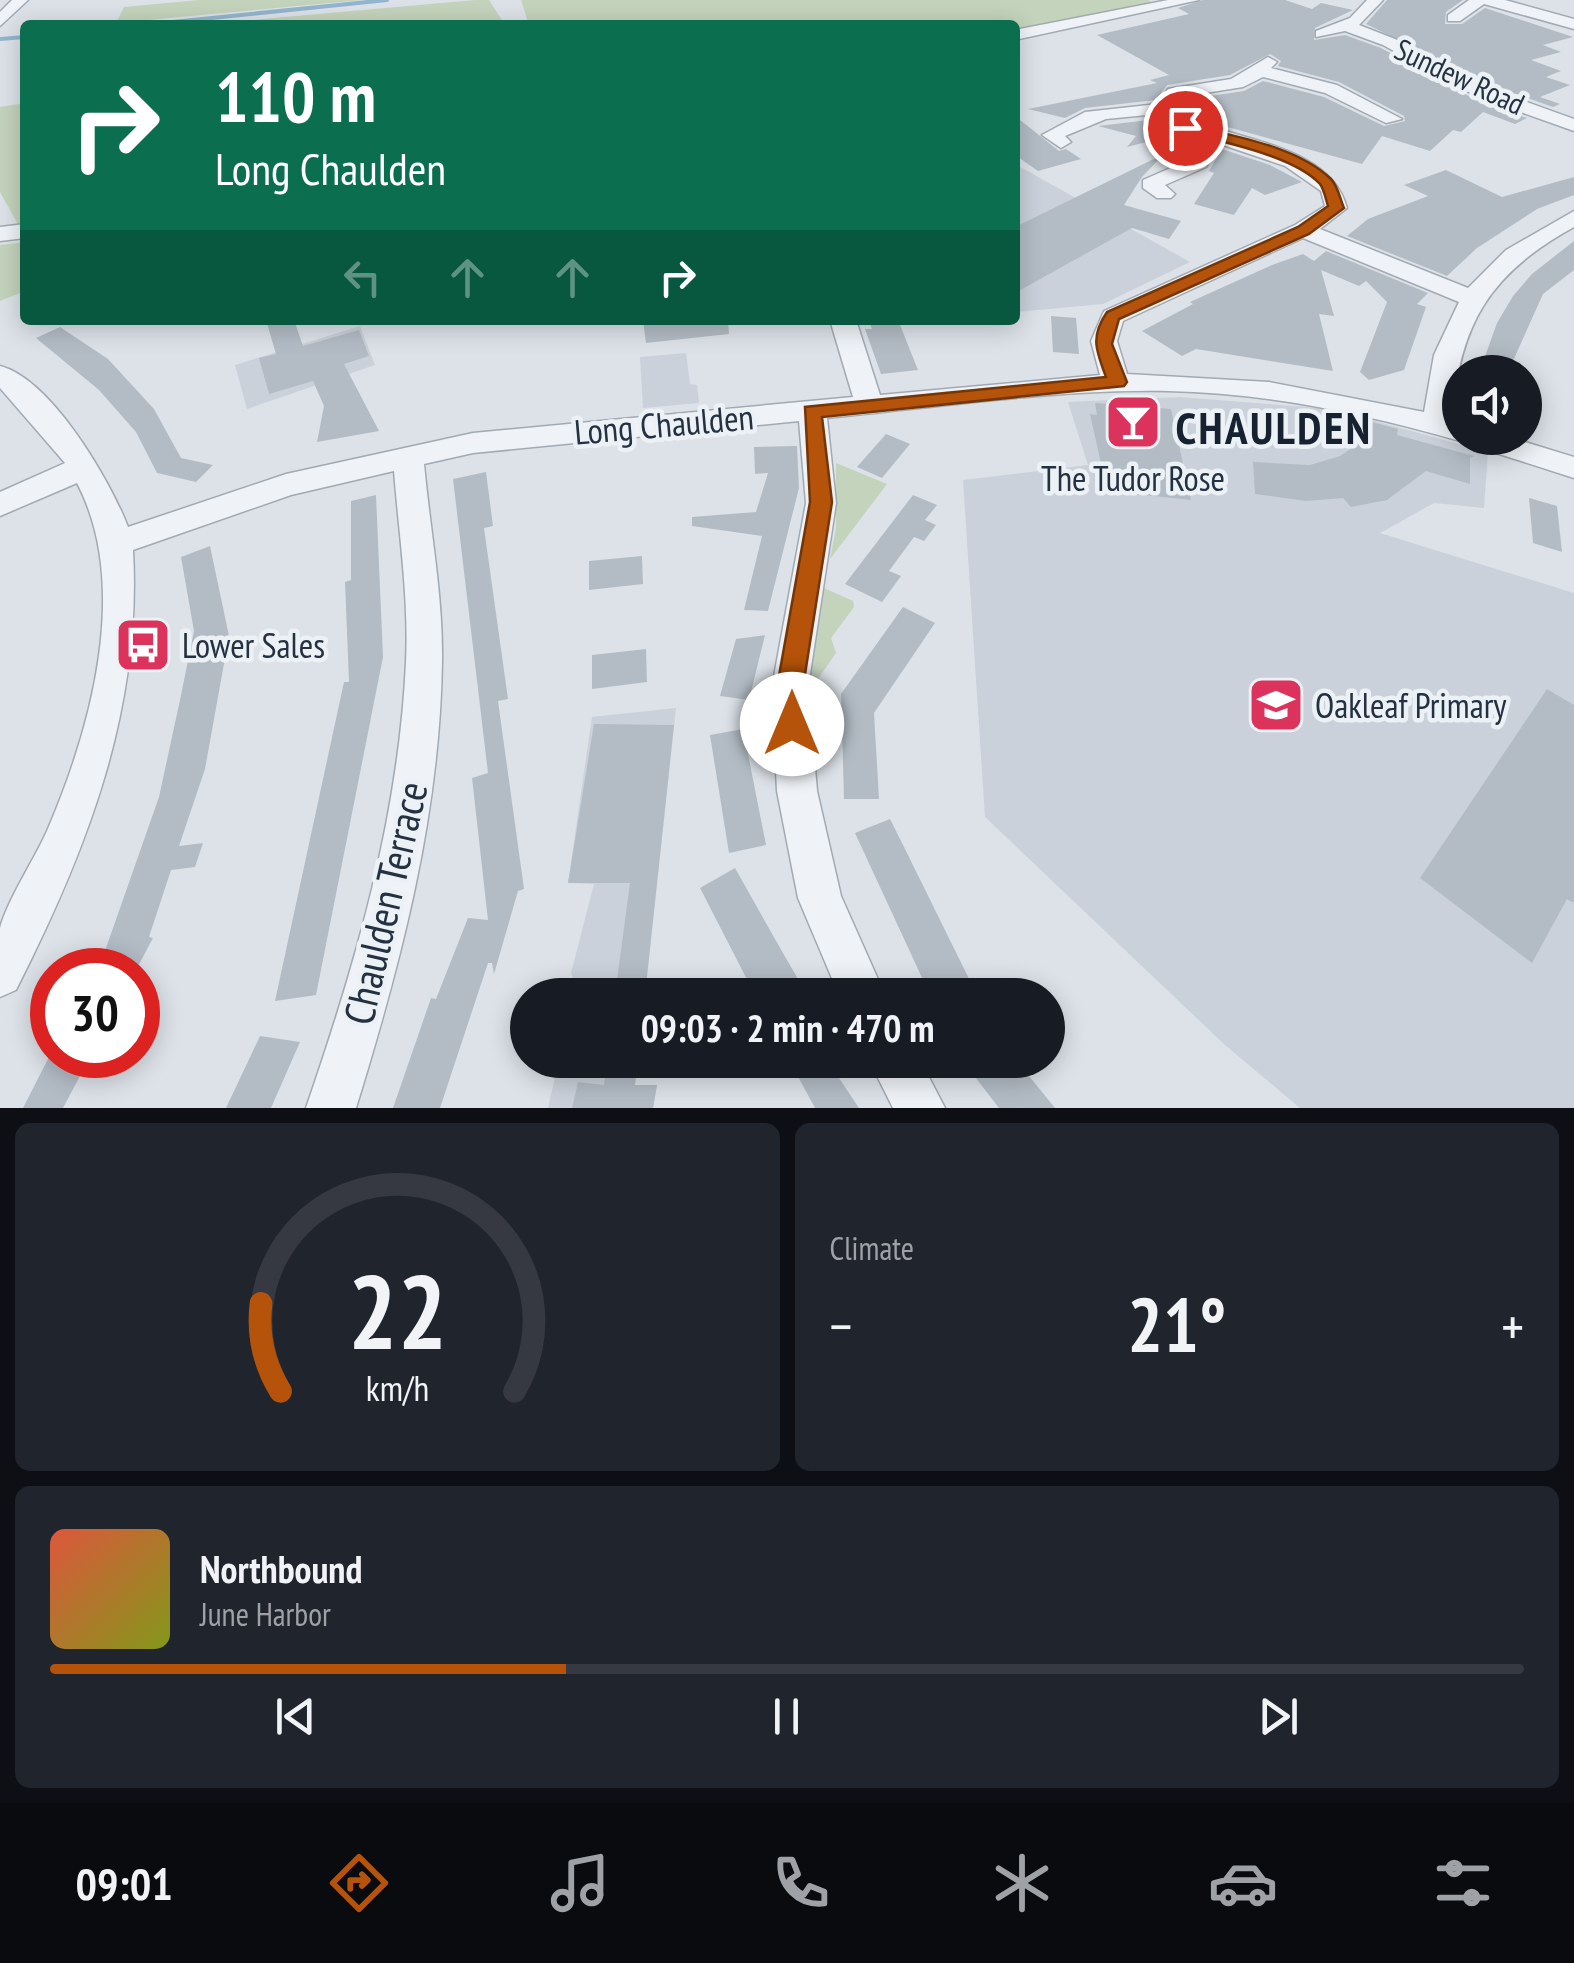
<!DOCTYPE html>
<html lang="en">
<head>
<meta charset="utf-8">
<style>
  :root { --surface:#171b24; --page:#20242c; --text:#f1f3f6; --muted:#9ea1a6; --line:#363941; --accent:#b45309 }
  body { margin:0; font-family:"PT Sans Narrow",sans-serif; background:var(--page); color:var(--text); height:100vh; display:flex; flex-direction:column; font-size:38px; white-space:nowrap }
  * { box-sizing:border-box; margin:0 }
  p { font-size:32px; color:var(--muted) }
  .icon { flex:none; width:55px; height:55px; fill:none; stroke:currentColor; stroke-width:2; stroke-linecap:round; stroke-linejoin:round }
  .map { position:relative; height:1108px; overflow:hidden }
  .drawer { display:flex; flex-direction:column; gap:15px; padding:15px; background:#0d0f14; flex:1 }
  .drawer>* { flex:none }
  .hud { position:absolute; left:20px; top:20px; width:1000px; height:305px; border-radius:10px; box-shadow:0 5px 25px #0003; background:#0b6e4f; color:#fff; overflow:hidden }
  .controls { position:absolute; left:1442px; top:355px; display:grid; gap:20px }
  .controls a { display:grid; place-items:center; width:100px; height:100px; border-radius:50%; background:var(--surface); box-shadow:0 5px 25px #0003; font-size:50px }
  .speed { position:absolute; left:30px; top:948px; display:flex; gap:20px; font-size:50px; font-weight:700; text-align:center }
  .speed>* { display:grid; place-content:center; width:130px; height:130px; border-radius:50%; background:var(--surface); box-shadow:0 5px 25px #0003; line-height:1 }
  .speed .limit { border:15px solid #d22; background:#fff; color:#111 }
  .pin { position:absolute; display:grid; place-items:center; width:85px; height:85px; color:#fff; margin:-42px; border:5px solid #fff; border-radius:50%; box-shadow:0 2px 10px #0007 }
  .me { position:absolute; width:110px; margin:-55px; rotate:0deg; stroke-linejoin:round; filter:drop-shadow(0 0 8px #0008) }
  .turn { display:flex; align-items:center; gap:35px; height:210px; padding:0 30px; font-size:45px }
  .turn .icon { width:130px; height:130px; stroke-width:2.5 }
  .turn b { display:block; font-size:70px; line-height:85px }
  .lanes { display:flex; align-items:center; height:95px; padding:0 30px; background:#0003; justify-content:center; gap:50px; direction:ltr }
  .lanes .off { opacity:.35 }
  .big { font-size:75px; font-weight:700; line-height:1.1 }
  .drawer .card { flex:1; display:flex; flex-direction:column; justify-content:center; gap:15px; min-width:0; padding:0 35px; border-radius:15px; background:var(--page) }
  .drawer .dial { align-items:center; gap:0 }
  .dial svg { height:260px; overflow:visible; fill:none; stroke:var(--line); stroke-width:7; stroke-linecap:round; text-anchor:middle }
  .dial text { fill:var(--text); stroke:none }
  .song { display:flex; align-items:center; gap:30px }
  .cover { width:120px; height:120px; border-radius:15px; background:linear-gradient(135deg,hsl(10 70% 55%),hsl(70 70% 35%)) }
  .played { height:10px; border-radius:5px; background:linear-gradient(90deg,var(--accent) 35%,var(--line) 35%) }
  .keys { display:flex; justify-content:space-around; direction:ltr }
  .heat { display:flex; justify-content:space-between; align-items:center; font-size:55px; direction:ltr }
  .drawer .tiles { flex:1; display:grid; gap:15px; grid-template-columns:1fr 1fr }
  .card:last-child { grid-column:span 2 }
  .trip { position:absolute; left:510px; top:978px; width:555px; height:100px; border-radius:50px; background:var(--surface); box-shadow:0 5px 25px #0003; font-weight:700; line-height:100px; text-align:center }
  .tabs { display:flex; height:160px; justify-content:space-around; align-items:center; background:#090b0e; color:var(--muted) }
  .tabs .icon { width:70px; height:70px }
  .tabs .current { color:var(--accent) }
  .tabs b { font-size:45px; color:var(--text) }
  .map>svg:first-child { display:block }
  .built { fill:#cad1da }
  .green { fill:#c4d3bc }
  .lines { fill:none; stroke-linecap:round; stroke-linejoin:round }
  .stream { stroke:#93b5cd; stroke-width:4 }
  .building { fill:#b3bcc5 }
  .minor-casing { stroke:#a1a9b2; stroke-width:3 }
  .minor { fill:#eff2f6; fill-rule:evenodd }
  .route { fill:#b45309; stroke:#753606; stroke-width:2.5 }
  .labels { text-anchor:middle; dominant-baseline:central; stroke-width:9; stroke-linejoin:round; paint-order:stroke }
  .far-street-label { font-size:30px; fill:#243140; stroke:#ecf1f6 }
  .street-label { font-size:35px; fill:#243140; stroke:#ecf1f6 }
  .poi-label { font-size:35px; fill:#243140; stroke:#ecf1f6; text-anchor:start }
  .near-street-label { font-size:42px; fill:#243140; stroke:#ecf1f6 }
  .district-label { font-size:45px; font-weight:bold; letter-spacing:2.5px; fill:#172231; stroke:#ecf1f6 }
</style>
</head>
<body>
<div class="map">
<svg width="1574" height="1108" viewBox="0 0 1574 1108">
  <rect width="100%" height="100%" fill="#dce2e8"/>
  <!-- built -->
  <g class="built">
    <path d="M1015,164l175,98 -87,42 -88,8z"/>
    <path d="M360,326l15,39 -128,44 -12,-44z"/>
    <path d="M686,353l4,31 7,1 2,18 -56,5 -3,-51z"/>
    <path d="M1179,397l152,12 157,43 -4,56 -50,-5 -54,30 194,60v515h-274l-75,-63 -240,-228 -22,-337 125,-15 -20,-63z"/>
    <path d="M676,708l-31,287h-72l2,-12 -4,-10 23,-89 -26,-1 24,-166z"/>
    <path d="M559,1060h79l-3,25h22l-4,23h-105z"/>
  </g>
  <!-- green -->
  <g class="green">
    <path d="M199,0h163l-246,23 8,-16z"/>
    <path d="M475,0h14l16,25h-308z"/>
    <path d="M521,0h627l7,4 -140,27v-6h-486z"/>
    <path d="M25,103v124l-5,1 -20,-36v-85z"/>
    <path d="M25,242v49l-25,10v-56z"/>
    <path d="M836,463l51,21 -57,75 6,-31z"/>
    <path d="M824,588l29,13 1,6 -23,31 5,15 -25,36 -5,-2z"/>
  </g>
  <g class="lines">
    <!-- stream -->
    <g class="stream">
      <path d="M143,25l244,-25"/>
      <path d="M0,39l25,-2"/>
    </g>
  </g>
  <!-- building -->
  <g class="building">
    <path d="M1203,0h82l27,9 9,-6 32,7 -38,18 -1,12 31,-5 36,13 93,51 53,19 -12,6 -32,-12 -22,20 -8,-2 -23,21 -48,-15 -20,28 -153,-42 -31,-14 4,-8 62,-9 19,-10 61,16 60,29 21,-5 -1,-5 -65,-34 -61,-16 3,-5 -11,-7 -40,21 -63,10 -11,15 -71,8 -20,10 -37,-9 129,-26 -7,-3 19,-5 -72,-40 92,-21 -11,-6z"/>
    <path d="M1387,0h76l-17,12 -1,12h17l23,-16 88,29 -30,8 18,7 -30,8 30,11 -15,6 24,8 -30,12 20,7 -7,3 -63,-22 -124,-61z"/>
    <path d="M1015,116l44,35 7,-2 15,10 -43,12 -23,-16z"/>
    <path d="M1157,119l42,21 -9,14 -6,-2 -7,-18 -50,13 9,-11 -38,-10z"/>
    <path d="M1222,149l48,16 32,17 -37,13 -13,-7 -18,27 -40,-11 20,-31 -5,-2z"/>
    <path d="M1164,154l-22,23 -18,28 57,16 -12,18 -37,-11 -117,65v-66z"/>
    <path d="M1446,170l56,27 72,-20v18l-37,14 -60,39 -30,28 -100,-40 21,-17 60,-23 -24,-11z"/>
    <path d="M1574,241v29l-31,24 -35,78 -26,-7 15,-42 16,-27 19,-22z"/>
    <path d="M1326,251l102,42 -11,11 9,3 -22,63 -35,10 -9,-8 27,-70 -21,-21 -7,5 -38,-16 13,46 -15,-2 14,57 -137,-22 -14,7 -40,-25 51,-27 -3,-2 82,-37 31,-11 11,7z"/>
    <path d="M1051,316l25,2 3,36 -26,-2z"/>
    <path d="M266,320h28l9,26 56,-16 10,26 -25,8 35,67 -62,11 7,-36 -11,-25 -44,13 -10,-36 17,-4z"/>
    <path d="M643,320h85l1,14 -83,9z"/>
    <path d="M869,320h29l20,50 -37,4 -16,-45h7z"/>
    <path d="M60,327l48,32 46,50 27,49 32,7 -17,17 -39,-9 -21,-41 -37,-42 -63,-52z"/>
    <path d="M1095,403l76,6 20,91 -84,-9 -17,-77 7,1z"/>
    <path d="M1368,421l30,8 -1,6 77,21 -4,2v26l-44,-13 -39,29 -36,7 -8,-9 -37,3 -51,-7 -2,-32 57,3 30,-9 22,-15z"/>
    <path d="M886,434l24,10 -28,34 -25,-11z"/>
    <path d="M797,446l2,42 -31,123 -24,-1 18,-74 -70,-10v-9l64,-5 12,-39 -13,1 -1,-27z"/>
    <path d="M486,472l7,54 -9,2 24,171 -10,2 26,188 -6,2 -24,83 -2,-11h-4l-48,145h-47l38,-110 5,1 32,-81 20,2 -16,-142 16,-5 -35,-294z"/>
    <path d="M376,495l7,162 -67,338 -41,6 69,-319h5l-4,-100 6,-2v-79z"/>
    <path d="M913,495l24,10 -12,15 11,5 -12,16 -10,-4 -25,34 12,5 -19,26 -37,-18z"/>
    <path d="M1529,498l28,8 5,46 -29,-9z"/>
    <path d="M210,546l19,90 -24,133 -26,77 24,-3 -8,24 -24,3 -22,67 4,1 -17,32h-43l13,-22 53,-151 21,-97 14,-69 -13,-74z"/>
    <path d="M642,556l1,28 -54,6v-29z"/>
    <path d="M903,607l32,16 -61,90 5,86h-35l-3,-105z"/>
    <path d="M765,635l-16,65 -29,-4 16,-57z"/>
    <path d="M646,649l1,33 -55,7v-34z"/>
    <path d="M1547,689l27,16v198l-7,-4 -35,64 -112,-85z"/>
    <path d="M594,724l80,1 -29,270h-30l15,-112h-62z"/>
    <path d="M743,729l23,116 -37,8 -19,-118z"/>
    <path d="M890,819l14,28 73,148h-47l-75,-162z"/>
    <path d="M735,868l40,71 32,56h-52l-55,-107z"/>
    <path d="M260,1036l40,6 -29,66h-45z"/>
    <path d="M50,1055h41l-28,53h-40z"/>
    <path d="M607,1060h31l-3,25h22l-4,23h-81l6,-26 26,3z"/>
    <path d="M789,1060h38l32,48h-44z"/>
    <path d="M962,1060h54l39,48h-56z"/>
  </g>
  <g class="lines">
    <!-- minor casing -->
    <g class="minor-casing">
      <g id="minor">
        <path d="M12,0h16l-28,26v-14z"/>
        <path d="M1168,0h31l-184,40v-10z"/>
        <path d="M1367,0h16l-24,25 36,14 93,49 86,31v12l-98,-35 -93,-51 -38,-14 -29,6v-6l34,-13z"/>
        <path d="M1469,0h36l69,19v10l-90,-25 -24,17h-12v-6z"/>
        <path d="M1268,57l9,5 -6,6 66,17 65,34 -16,4 -61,-30 -62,-16 -20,10 -63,10 -7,12 14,9c51,22 144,28 160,90l-27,21 148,59 38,-38 68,-39v16c-84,46 -115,97 -122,192l8,2v17h52l62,19v21l-103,-33 -4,-6 -7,2c-95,-27 -192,-48 -292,-50 -114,-2 -228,16 -341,27l9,85 -28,184 9,104 24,105 44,99h-46l-41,-97 -21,-107 -5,-104 34,-184 -7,-82 -326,32 -49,11c6,66 19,131 18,197 -2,154 -41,301 -86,447h-50c50,-145 93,-292 100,-446 3,-64 -7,-128 -12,-191l-103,24 -158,55c9,159 -46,300 -117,440l-16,7c0,-21 0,-49 0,-69 8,-29 34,-68 47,-97 44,-102 84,-245 30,-348l-77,33v-24l65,-29 -65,-75v-22c51,13 110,114 128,161l158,-53 187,-41 380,-36 -23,-77h26l24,75 220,-20 -9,-34 13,-30 191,-86 30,-19 -4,-15 -36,-25 -65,-22 -14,23 -41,18 10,9 -4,4h-14l-14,-10v-8l48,-21 13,-20 -46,-24h-11l-41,4 -41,17 6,6 -10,6 -19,-13 43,-23 73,-8 10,-15 63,-10zM1303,238l156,64 -25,53 -10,57 -155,-30 -142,-8 -10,-33 6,-20z"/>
        <path d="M25,224v14l-25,3v-14z"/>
        <path d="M869,1060h51l25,48h-52z"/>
      </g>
    </g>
    <!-- minor -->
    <use href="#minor" class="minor"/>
  </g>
  <!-- route -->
  <path class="route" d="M1185,124c46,12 111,21 146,55 7,7 9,20 13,29l-35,26 -190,85 -7,25 15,38 -3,4 -302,31 10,85 -29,185 2,37 -4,9 -9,3 -10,-3 -5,-46 33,-185 -5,-95 301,-30c-10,-27 -16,-40 1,-65l191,-85 30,-21c-2,-6 -4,-17 -8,-22 -27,-29 -102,-43 -140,-53z"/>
  <!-- icons -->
  <defs>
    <g id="bar-square" transform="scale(2.875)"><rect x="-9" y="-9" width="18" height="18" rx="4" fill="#dc335d" stroke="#ecf1f6"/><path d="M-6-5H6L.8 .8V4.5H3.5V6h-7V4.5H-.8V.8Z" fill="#fff"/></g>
    <g id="bus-square" transform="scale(2.875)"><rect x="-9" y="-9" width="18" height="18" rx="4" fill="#dc335d" stroke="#ecf1f6"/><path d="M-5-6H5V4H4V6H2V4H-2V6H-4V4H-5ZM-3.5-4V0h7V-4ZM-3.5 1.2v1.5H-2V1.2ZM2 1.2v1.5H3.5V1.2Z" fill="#fff"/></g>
    <g id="school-square" transform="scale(2.875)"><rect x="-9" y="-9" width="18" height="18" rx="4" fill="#dc335d" stroke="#ecf1f6"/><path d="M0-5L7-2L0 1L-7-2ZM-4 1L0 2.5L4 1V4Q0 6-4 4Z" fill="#fff"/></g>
  </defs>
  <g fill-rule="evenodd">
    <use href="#bar-square" x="1133" y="422"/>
    <use href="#bus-square" x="143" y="645"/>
    <use href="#school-square" x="1276" y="705"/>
  </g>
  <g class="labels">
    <!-- far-street labels -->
    <g class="far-street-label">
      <text transform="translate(1460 76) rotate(25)">Sundew Road</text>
    </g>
    <!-- street labels -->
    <g class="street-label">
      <text transform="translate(664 424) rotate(-5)">Long Chaulden</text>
    </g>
    <!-- poi labels -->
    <g class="poi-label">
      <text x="1133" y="478" text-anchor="middle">The Tudor Rose</text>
      <text x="182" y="645">Lower Sales</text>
      <text x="1315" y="705">Oakleaf Primary</text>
    </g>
    <!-- near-street labels -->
    <g class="near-street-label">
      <text transform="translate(385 903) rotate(-77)">Chaulden Terrace</text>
    </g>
    <!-- district labels -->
    <g class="district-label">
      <text x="1274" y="427">CHAULDEN</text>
    </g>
  </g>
</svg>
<div class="controls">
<a><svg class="icon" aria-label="sound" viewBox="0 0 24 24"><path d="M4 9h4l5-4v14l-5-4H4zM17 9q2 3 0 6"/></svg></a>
</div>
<div class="speed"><div class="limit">30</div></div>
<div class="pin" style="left:1185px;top:128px;background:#d93025"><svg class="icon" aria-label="arrive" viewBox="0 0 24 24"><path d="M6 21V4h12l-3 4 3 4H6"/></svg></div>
<svg class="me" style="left:792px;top:724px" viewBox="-20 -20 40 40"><circle r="19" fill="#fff"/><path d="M0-13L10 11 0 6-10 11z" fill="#b45309"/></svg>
<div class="trip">09:03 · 2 min · 470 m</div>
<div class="hud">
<div class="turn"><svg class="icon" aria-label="right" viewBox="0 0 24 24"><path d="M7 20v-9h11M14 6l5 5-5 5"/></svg><div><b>110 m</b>Long Chaulden</div></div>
<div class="lanes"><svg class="icon off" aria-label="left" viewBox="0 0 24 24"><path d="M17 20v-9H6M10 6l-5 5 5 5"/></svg><svg class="icon off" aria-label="ahead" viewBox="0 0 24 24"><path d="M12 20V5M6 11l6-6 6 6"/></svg><svg class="icon off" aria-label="ahead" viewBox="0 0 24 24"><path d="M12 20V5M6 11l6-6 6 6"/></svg><svg class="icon" aria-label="right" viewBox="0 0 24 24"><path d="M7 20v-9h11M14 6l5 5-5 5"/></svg></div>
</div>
</div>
<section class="drawer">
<div class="tiles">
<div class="card dial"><svg viewBox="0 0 100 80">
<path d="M14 69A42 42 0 1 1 86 69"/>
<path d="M14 69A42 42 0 0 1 8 42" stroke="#b45309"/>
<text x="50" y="56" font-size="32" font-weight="700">22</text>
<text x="50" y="72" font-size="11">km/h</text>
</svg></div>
<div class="card"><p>Climate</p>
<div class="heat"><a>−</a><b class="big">21°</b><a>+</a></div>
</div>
<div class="card">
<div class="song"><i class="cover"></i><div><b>Northbound</b><p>June Harbor</p></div></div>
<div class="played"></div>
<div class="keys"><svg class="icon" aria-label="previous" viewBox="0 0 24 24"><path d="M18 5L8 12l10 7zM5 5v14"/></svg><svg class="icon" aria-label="pause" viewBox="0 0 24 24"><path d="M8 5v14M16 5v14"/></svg><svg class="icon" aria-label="next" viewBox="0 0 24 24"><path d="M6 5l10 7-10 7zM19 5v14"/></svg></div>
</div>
</div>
</section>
<nav class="tabs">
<b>09:01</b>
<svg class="icon current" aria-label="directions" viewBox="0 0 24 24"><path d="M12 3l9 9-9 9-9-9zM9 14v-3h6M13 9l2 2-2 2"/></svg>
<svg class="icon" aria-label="music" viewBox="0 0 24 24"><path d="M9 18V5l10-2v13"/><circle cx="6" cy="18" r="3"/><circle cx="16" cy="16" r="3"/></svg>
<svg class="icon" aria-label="phone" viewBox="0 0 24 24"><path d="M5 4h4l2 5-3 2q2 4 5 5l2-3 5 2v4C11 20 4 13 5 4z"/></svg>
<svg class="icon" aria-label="climate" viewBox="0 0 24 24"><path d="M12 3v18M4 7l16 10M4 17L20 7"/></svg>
<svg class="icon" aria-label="car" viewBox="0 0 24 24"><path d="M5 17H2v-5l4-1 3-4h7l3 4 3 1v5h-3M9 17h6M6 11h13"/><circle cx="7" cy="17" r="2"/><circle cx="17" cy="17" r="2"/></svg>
<svg class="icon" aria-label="filters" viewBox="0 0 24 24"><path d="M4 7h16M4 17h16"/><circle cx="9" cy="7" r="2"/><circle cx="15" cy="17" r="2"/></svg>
</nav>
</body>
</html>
